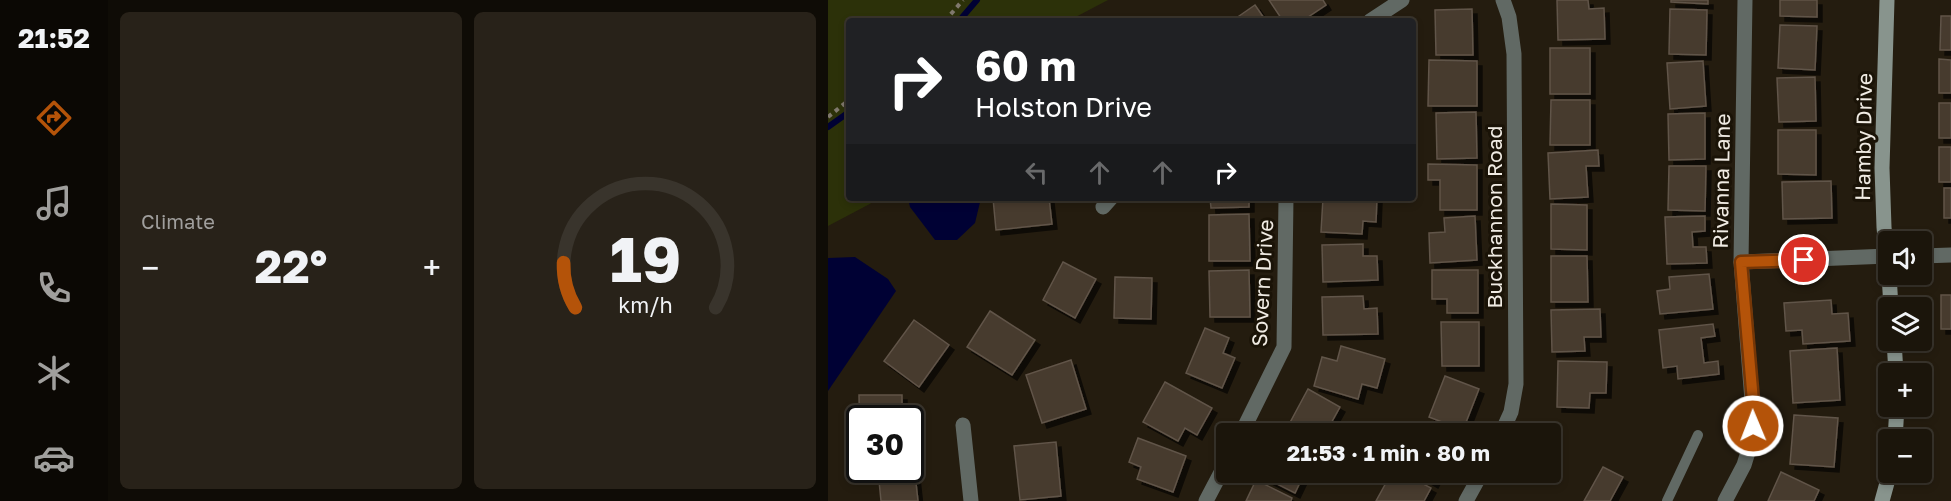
<!DOCTYPE html>
<html lang="en">
<head>
<meta charset="utf-8">
<style>
  :root { --surface:#1b150b; --page:#282219; --text:#f1f3f6; --muted:#a09f9d; --line:#39342c; --accent:#b45309 }
  body { margin:0; font-family:"Golos Text",sans-serif; background:var(--page); color:var(--text); height:100vh; display:flex; flex-direction:column; font-size:22px; white-space:nowrap }
  * { box-sizing:border-box; margin:0 }
  p { font-size:20px; color:var(--muted) }
  .icon { flex:none; width:33px; height:33px; fill:none; stroke:currentColor; stroke-width:2; stroke-linecap:round; stroke-linejoin:round }
  .map { position:relative; flex:1; overflow:hidden }
  .sheet { display:flex; flex-direction:column; gap:12px; padding:12px; background:#0f0c06; width:720px }
  .sheet>* { flex:none }
  .guide { position:absolute; left:18px; top:18px; width:570px; height:183px; border-radius:6px; box-shadow:0 3px 9px #0003,0 0 0 2px var(--line); background:#202124; color:#fff; overflow:hidden }
  .buttons { position:absolute; left:1050px; top:231px; display:grid; gap:12px }
  .buttons a { display:grid; place-items:center; width:54px; height:54px; border-radius:6px; background:var(--surface); box-shadow:0 3px 9px #0003,0 0 0 2px var(--line); font-size:30px }
  .speed { position:absolute; left:18px; top:405px; display:flex; gap:12px; font-size:30px; font-weight:700; text-align:center }
  .speed>* { display:grid; place-content:center; width:78px; height:78px; border-radius:50%; background:var(--surface); box-shadow:0 3px 9px #0003,0 0 0 2px var(--line); line-height:1 }
  .speed .limit { border:3px solid #111; border-radius:9px; background:#fff; color:#111 }
  .pin { position:absolute; display:grid; place-items:center; width:51px; height:51px; color:#fff; margin:-26px; border:3px solid #fff; border-radius:50%; box-shadow:0 2px 6px #0007 }
  .me { position:absolute; width:66px; margin:-33px; rotate:359deg; stroke-linejoin:round; filter:drop-shadow(0 0 4px #0008) }
  .turn { display:flex; align-items:center; gap:21px; height:126px; padding:0 30px; font-size:27px }
  .turn .icon { width:78px; height:78px; stroke-width:2.5 }
  .turn b { display:block; font-size:42px; line-height:51px }
  .lanes { display:flex; align-items:center; height:57px; padding:0 30px; background:#0003; justify-content:center; gap:30px; direction:ltr }
  .lanes .off { opacity:.35 }
  .big { font-size:45px; font-weight:700; line-height:1.1 }
  .sheet .tile { flex:1; display:flex; flex-direction:column; justify-content:center; gap:9px; min-width:0; padding:0 21px; border-radius:9px; background:var(--page) }
  .sheet .dial { align-items:center; gap:0 }
  .dial svg { height:156px; overflow:visible; fill:none; stroke:var(--line); stroke-width:7; stroke-linecap:round; text-anchor:middle }
  .dial text { fill:var(--text); stroke:none }
  .heat { display:flex; justify-content:space-between; align-items:center; font-size:33px; direction:ltr }
  .sheet .tiles { flex:1; display:grid; gap:12px; grid-template-columns:repeat(2,1fr) }
  .trip { position:absolute; left:388px; top:423px; width:345px; height:60px; border-radius:6px; background:var(--surface); box-shadow:0 3px 9px #0003,0 0 0 2px var(--line); font-weight:700; line-height:60px; text-align:center }
  main { display:flex; flex:1; min-height:0 }
  .menu { display:flex; flex-direction:column; width:108px; justify-content:space-around; align-items:center; background:#0b0804; color:var(--muted) }
  .menu .icon { width:42px; height:42px }
  .menu .active { color:var(--accent) }
  .menu b { font-size:27px; color:var(--text) }
  .map>svg:first-child { display:block }
  .green { fill:#2c3109 }
  .water { fill:#000134 }
  .lines { fill:none; stroke-linecap:round; stroke-linejoin:round }
  .stream { stroke:#000134; stroke-width:6 }
  .building { fill:#463a2e; stroke:#615448; stroke-width:1.5; filter:url(#shadow) }
  .path { stroke:#7f786d; stroke-width:4; stroke-dasharray:4.5 4.5; stroke-linecap:butt }
  .lane { stroke:#616964; stroke-width:10 }
  .street { stroke:#616964; stroke-width:15 }
  .secondary { stroke:#88948d; stroke-width:15 }
  .route-casing { stroke:#753606; stroke-width:15 }
  .route { stroke:#b45309; stroke-width:10 }
  .labels { text-anchor:middle; dominant-baseline:central; stroke-width:6; stroke-linejoin:round; paint-order:stroke }
  .street-label { font-size:21px; fill:#f0ebe3; stroke:#1a1307 }
</style>
</head>
<body>
<main>
<nav class="menu">
<b>21:52</b>
<svg class="icon active" aria-label="directions" viewBox="0 0 24 24"><path d="M12 3l9 9-9 9-9-9zM9 14v-3h6M13 9l2 2-2 2"/></svg>
<svg class="icon" aria-label="music" viewBox="0 0 24 24"><path d="M9 18V5l10-2v13"/><circle cx="6" cy="18" r="3"/><circle cx="16" cy="16" r="3"/></svg>
<svg class="icon" aria-label="phone" viewBox="0 0 24 24"><path d="M5 4h4l2 5-3 2q2 4 5 5l2-3 5 2v4C11 20 4 13 5 4z"/></svg>
<svg class="icon" aria-label="climate" viewBox="0 0 24 24"><path d="M12 3v18M4 7l16 10M4 17L20 7"/></svg>
<svg class="icon" aria-label="car" viewBox="0 0 24 24"><path d="M5 17H2v-5l4-1 3-4h7l3 4 3 1v5h-3M9 17h6M6 11h13"/><circle cx="7" cy="17" r="2"/><circle cx="17" cy="17" r="2"/></svg>
</nav>
<section class="sheet">
<div class="tiles">
<div class="tile"><p>Climate</p>
<div class="heat"><a>−</a><b class="big">22°</b><a>+</a></div>
</div>
<div class="tile dial"><svg viewBox="0 0 100 80">
<path d="M14 69A42 42 0 1 1 86 69"/>
<path d="M14 69A42 42 0 0 1 8 46" stroke="#b45309"/>
<text x="50" y="56" font-size="32" font-weight="700">19</text>
<text x="50" y="72" font-size="11">km/h</text>
</svg></div>
</div>
</section>
<div class="map">
<svg width="1123" height="501" viewBox="0 0 1123 501">
  <defs>
    <filter id="shadow"><feDropShadow dx="5" dy="5" stdDeviation="0" flood-color="#0009"/></filter>
  </defs>
  <rect width="100%" height="100%" fill="#241c0f"/>
  <!-- green -->
  <path class="green" d="M0,0h280l-40,21h-219v177h32l-53,28z"/>
  <!-- water -->
  <g class="water">
    <path d="M80,198h73l-6,25 -18,17h-22l-25,-33z"/>
    <path d="M27,257l33,22 8,12 -68,100v-133z"/>
  </g>
  <g class="lines">
    <!-- stream -->
    <g class="stream">
      <path d="M131,21l18,-21"/>
      <path d="M0,127l21,-15"/>
    </g>
  </g>
  <!-- building -->
  <g class="building">
    <path d="M441,0h54l3,5 -24,16h-19z"/>
    <path d="M729,0h31l1,9 15,-1 1,31 -47,1z"/>
    <path d="M843,0h37v4l-37,-2z"/>
    <path d="M952,0h37v17l-37,-1z"/>
    <path d="M427,5l11,16h-34z"/>
    <path d="M644,9l1,46h-37l-1,-45z"/>
    <path d="M842,9l37,1 -1,45 -37,-1z"/>
    <path d="M1113,16h10v34h-11z"/>
    <path d="M952,25l37,1 -2,44 -37,-2z"/>
    <rect x="722" y="48" width="40" height="46"/>
    <path d="M1111,59l12,1v33h-12z"/>
    <path d="M601,60l48,1v45h-49z"/>
    <path d="M875,61l3,45 -36,3 -3,-46z"/>
    <path d="M987,77l1,44 -37,1 -2,-44z"/>
    <path d="M723,100h39v45h-40z"/>
    <rect x="1111" y="103" width="12" height="35"/>
    <path d="M648,112l1,46 -40,1 -1,-46z"/>
    <path d="M877,113v46l-36,1 -1,-46z"/>
    <path d="M950,130h38v45l-38,-1z"/>
    <rect x="1111" y="147" width="12" height="35"/>
    <path d="M770,150l1,16h-13l2,31 -38,2 -2,-46z"/>
    <path d="M600,164l49,1v45h-37v-30h-12z"/>
    <path d="M841,166h37l-1,45 -37,-1z"/>
    <path d="M1003,181l1,37 -49,1 -1,-37z"/>
    <rect x="1116" y="188" width="7" height="30"/>
    <path d="M165,198h56l3,26 -56,6z"/>
    <path d="M382,198h39v9l-38,1z"/>
    <path d="M495,198h54l-1,24 -13,-1 -1,13 -41,-2z"/>
    <path d="M723,204l36,1v45l-36,-1z"/>
    <path d="M421,214l1,47h-41v-46z"/>
    <path d="M647,216l2,44 -47,3 -1,-30 16,-1 -1,-14z"/>
    <path d="M877,216v15l-13,1 1,15h13l1,16 -40,1 -2,-47z"/>
    <path d="M535,244v12h14l1,24 -55,2 -1,-37z"/>
    <path d="M723,256h36l1,46h-37z"/>
    <path d="M235,262l33,17 -21,39 -32,-18z"/>
    <path d="M421,270l1,47h-40l-1,-46z"/>
    <path d="M604,270h46v43h-31v-14h-15z"/>
    <path d="M881,274l4,35 -53,5 -3,-23 13,-2 -1,-12z"/>
    <path d="M287,277l37,1 -1,41 -37,-1z"/>
    <rect x="1113" y="295" width="10" height="34"/>
    <path d="M535,296l1,13 13,-1 1,26 -55,1 -1,-38z"/>
    <path d="M1003,300l1,14 16,-1 2,28 -47,3 -1,-14 -16,1 -2,-28z"/>
    <path d="M772,309l1,28h-17l1,14 -33,1 -1,-42z"/>
    <path d="M162,311l45,29 -23,35 -45,-28z"/>
    <path d="M86,320l35,25 -30,42 -35,-26z"/>
    <path d="M613,322h38v44h-37z"/>
    <path d="M885,324l2,12 -14,2 3,25 14,-2 1,13 -41,5 -1,-13 -14,2 -4,-38z"/>
    <path d="M377,328l24,10 -6,15 12,5 -13,30 -36,-15z"/>
    <path d="M513,346l44,13 -8,29 -15,-4 -4,15 -44,-13 8,-29 15,4z"/>
    <path d="M1009,348l3,52 -47,3 -3,-52z"/>
    <path d="M243,360l15,49 -44,14 -16,-48z"/>
    <path d="M730,361l49,1 -1,31h-16l-1,15 -32,-1z"/>
    <path d="M617,376l34,13 -16,41 -34,-13z"/>
    <path d="M337,382l47,26 -15,27 -12,-7 -7,13 -35,-19z"/>
    <path d="M480,389l32,18 -15,27h-32l-7,-4z"/>
    <path d="M31,395h43v23h-42v28z"/>
    <path d="M966,415l44,3 -4,49 -44,-3z"/>
    <path d="M594,426l15,8h-19z"/>
    <path d="M310,438l48,18 -13,36 -36,-13 4,-12 -12,-5z"/>
    <path d="M228,442l5,54 -41,4 -6,-54z"/>
    <path d="M82,456h3l5,45h-37l-3,-31h32z"/>
    <path d="M775,467l20,10 -13,24h-26z"/>
    <path d="M435,472h42l-10,21 -34,-17z"/>
    <path d="M564,472h9l30,16 -7,13h-48z"/>
    <path d="M586,472h25l-6,11z"/>
    <path d="M953,472l38,18 -5,11h-46z"/>
    <path d="M428,480l36,18 -1,3h-45z"/>
  </g>
  <g class="lines">
    <!-- path -->
    <g class="path">
      <path d="M117,21l18,-21"/>
      <path d="M0,117l21,-17"/>
    </g>
    <!-- lane -->
    <path class="lane" d="M839,501l31,-66"/>
    <!-- street -->
    <g class="street">
      <path d="M542,21l32,-21"/>
      <path d="M275,207l8,-9"/>
      <path d="M1094,256l29,-1"/>
      <path d="M913,262l147,-6"/>
      <path d="M135,425l8,76"/>
      <path d="M413,434l43,-87 2,-149"/>
      <path d="M673,434l10,-22 5,-28 -2,-330 -5,-37 -6,-17"/>
      <path d="M378,501l21,-40"/>
      <path d="M638,501l16,-29"/>
      <path d="M897,501l19,-36 8,-26 1,-26 -12,-151 4,-262"/>
    </g>
    <!-- secondary -->
    <g class="secondary">
      <path d="M1059,0l-5,168 2,59 4,46"/>
      <path d="M1061,274l2,34"/>
      <path d="M1066,340l2,34"/>
      <path d="M1067,440l2,-34"/>
      <path d="M1054,501l8,-29"/>
    </g>
  </g>
  <g class="lines">
    <!-- route casing -->
    <g class="route-casing">
      <path id="route" d="M925,426l1,-13 -13,-151 63,-2"/>
    </g>
    <!-- route -->
    <use href="#route" class="route"/>
  </g>
  <g class="labels">
    <!-- street labels -->
    <g class="street-label">
      <text transform="translate(1035 137) rotate(-89)">Hamby Drive</text>
      <text transform="translate(893 181) rotate(-89)">Rivanna Lane</text>
      <text transform="translate(666 217) rotate(-90)">Buckhannon Road</text>
      <text transform="translate(434 283) rotate(-87)">Sovern Drive</text>
    </g>
  </g>
</svg>
<div class="buttons">
<a><svg class="icon" aria-label="sound" viewBox="0 0 24 24"><path d="M4 9h4l5-4v14l-5-4H4zM17 9q2 3 0 6"/></svg></a>
<a><svg class="icon" aria-label="layers" viewBox="0 0 24 24"><path d="M12 4l9 5-9 5-9-5zM3 14l9 5 9-5"/></svg></a>
<a>+</a>
<a>−</a>
</div>
<div class="speed"><div class="limit">30</div></div>
<div class="pin" style="left:976px;top:260px;background:#d93025"><svg class="icon" aria-label="arrive" viewBox="0 0 24 24"><path d="M6 21V4h12l-3 4 3 4H6"/></svg></div>
<svg class="me" style="left:925px;top:426px" viewBox="-20 -20 40 40"><circle r="17" fill="#b45309" stroke="#fff" stroke-width="3"/><path d="M0-11L8 9 0 5-8 9z" fill="#fff"/></svg>
<div class="trip">21:53 · 1 min · 80 m</div>
<div class="guide">
<div class="turn"><svg class="icon" aria-label="right" viewBox="0 0 24 24"><path d="M7 20v-9h11M14 6l5 5-5 5"/></svg><div><b>60 m</b>Holston Drive</div></div>
<div class="lanes"><svg class="icon off" aria-label="left" viewBox="0 0 24 24"><path d="M17 20v-9H6M10 6l-5 5 5 5"/></svg><svg class="icon off" aria-label="ahead" viewBox="0 0 24 24"><path d="M12 20V5M6 11l6-6 6 6"/></svg><svg class="icon off" aria-label="ahead" viewBox="0 0 24 24"><path d="M12 20V5M6 11l6-6 6 6"/></svg><svg class="icon" aria-label="right" viewBox="0 0 24 24"><path d="M7 20v-9h11M14 6l5 5-5 5"/></svg></div>
</div>
</div>
</main>
</body>
</html>
